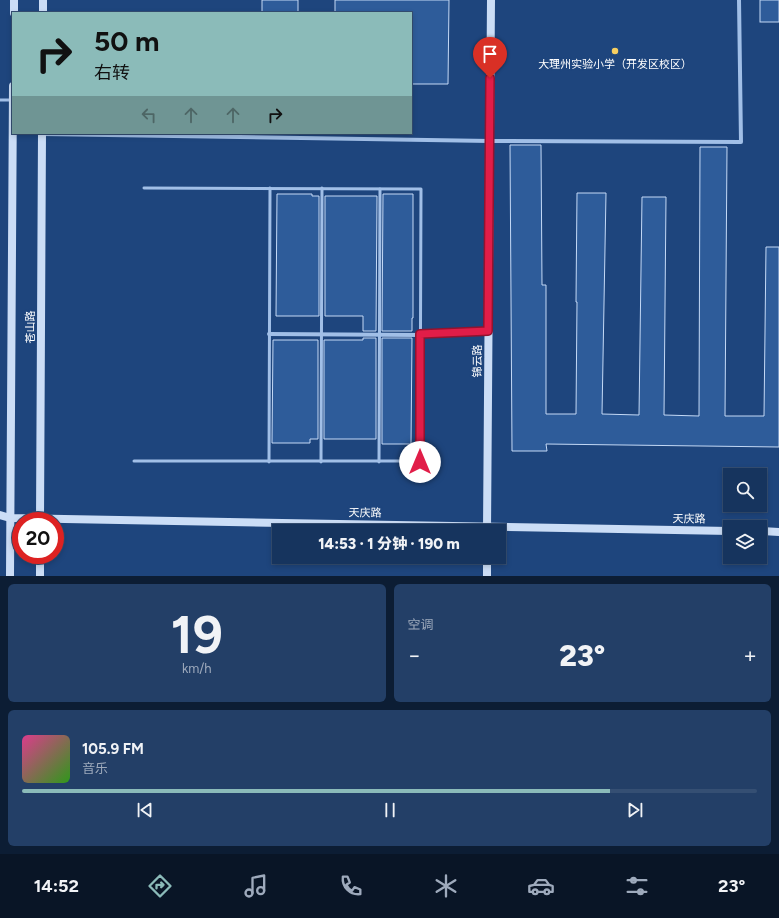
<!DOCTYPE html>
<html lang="zh">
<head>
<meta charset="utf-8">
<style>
  :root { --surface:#16345e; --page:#233f67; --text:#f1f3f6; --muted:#9eaabc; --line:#354f73; --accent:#8bbbb9 }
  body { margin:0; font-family:Figtree,"Noto Sans SC",sans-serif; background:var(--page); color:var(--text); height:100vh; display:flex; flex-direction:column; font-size:15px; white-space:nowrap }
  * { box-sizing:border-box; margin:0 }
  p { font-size:13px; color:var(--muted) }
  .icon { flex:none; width:22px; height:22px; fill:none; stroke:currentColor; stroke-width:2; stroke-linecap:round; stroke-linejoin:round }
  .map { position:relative; height:576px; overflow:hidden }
  .drawer { display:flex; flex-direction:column; gap:8px; padding:8px; background:#0c1d34; flex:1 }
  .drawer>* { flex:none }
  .guide { position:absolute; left:12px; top:12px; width:400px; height:122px; border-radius:0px; box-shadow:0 2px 6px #0003,0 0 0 1px var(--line); background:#8bbbb9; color:#111; overflow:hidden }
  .buttons { position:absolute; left:723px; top:468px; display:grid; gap:8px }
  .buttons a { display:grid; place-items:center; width:44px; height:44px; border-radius:0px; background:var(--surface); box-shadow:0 2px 6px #0003,0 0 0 1px var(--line); font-size:20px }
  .speed { position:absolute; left:12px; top:512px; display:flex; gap:8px; font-size:20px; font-weight:700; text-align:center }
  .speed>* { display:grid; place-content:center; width:52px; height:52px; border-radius:50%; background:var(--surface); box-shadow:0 2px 6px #0003,0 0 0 1px var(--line); line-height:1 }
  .speed .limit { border:6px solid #d22; background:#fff; color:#111 }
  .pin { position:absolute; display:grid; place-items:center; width:34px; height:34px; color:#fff; margin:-41px -17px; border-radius:50% 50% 50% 0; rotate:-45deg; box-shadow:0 0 4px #0007 }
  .pin .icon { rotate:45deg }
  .me { position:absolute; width:44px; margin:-22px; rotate:0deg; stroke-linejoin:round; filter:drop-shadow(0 0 3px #0008) }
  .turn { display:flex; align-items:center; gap:14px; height:84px; padding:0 16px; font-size:18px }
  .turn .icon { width:52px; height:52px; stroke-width:2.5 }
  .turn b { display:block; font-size:28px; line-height:34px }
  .lanes { display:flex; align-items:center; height:38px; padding:0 16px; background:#0003; justify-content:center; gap:20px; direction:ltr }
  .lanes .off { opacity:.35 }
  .big { font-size:30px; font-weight:800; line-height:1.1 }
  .drawer .widget { flex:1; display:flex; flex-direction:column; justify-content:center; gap:6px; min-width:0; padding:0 14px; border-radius:6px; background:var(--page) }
  .drawer .dial { align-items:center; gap:0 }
  .dial b { font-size:52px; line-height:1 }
  .song { display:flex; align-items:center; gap:12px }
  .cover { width:48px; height:48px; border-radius:6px; background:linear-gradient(135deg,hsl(330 70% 55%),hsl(110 70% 35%)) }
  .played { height:4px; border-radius:2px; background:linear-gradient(90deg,var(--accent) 80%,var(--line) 80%) }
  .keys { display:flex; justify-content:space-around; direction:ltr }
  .heat { display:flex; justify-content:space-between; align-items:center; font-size:22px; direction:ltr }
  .drawer .tiles { flex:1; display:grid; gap:8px; grid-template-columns:1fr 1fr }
  .widget:last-child { grid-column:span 2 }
  .trip { position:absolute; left:272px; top:524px; width:234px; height:40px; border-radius:0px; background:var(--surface); box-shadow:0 2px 6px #0003,0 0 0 1px var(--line); font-weight:800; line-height:40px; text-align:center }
  .menu { display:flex; height:64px; justify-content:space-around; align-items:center; background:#091526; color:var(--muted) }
  .menu .icon { width:28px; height:28px }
  .menu .active { color:var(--accent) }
  .menu b { font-size:18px; color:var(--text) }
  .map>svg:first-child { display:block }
  .building { fill:#2e5c9a; stroke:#c4d9f6 }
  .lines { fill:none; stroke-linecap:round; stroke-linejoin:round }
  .lane { stroke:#a1bfe7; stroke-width:3 }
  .street { stroke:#a1bfe7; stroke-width:4 }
  .secondary { stroke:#cbddf6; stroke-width:8 }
  .route-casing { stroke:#92132f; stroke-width:10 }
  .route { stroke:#e11d48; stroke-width:7 }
  .poi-dot { fill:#f6ce60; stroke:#1e457d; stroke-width:1.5 }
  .labels { text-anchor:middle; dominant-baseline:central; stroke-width:4; stroke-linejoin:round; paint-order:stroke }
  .poi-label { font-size:11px; fill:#fff; stroke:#1e457d }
  .street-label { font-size:11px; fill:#fff; stroke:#1e457d }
</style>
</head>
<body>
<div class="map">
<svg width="779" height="576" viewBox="0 0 779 576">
  <rect width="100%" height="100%" fill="#1e457d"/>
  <!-- building -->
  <g class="building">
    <rect x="262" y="0" width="36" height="13"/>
    <path d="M335,0h114l-1,84h-37v-71h-76z"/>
    <rect x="760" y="0" width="19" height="22"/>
    <path d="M510,145h31l1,140h4v129h30l1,-112h-1l1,-109h29l-4,221 37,1 3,-218h24l-2,218 35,1 1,-269h27l-2,269h39l2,-169h13v200l-233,-3 1,7h-35z"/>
    <path d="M277,194h35v2h7v120h-43z"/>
    <path d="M383,194h30v124h-1v13h-30z"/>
    <path d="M325,196h52l-1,135h-13v-15h-38z"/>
    <path d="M363,338h13v101h-52v-99h39z"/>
    <path d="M382,338h30l-1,106h-29z"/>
    <path d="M273,340h45v99h-8v4h-38z"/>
  </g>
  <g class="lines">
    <!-- lane -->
    <g class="lane">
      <path d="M0,100h12"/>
      <path d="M134,461h286l1,-272 -277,-1"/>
      <path d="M269,462l1,-274"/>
      <path d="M321,462l1,-274"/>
      <path d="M379,462l1,-273"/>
    </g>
    <!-- street -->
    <g class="street">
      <path d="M42,134l448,7 251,1 -2,-142"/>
      <path d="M269,334l151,1 68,-4"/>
    </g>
    <!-- secondary -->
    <g class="secondary">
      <path d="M14,13v-13"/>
      <path d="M43,13v-13"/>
      <path d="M0,515l10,3 720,13"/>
      <path d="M40,521l2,-388"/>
      <path d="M487,530l4,-530"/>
      <path d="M760,531l19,1"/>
      <path d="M10,576l3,-490"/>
      <path d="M40,576v-21"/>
      <path d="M487,576v-19"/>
    </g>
  </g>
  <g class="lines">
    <!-- route casing -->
    <g class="route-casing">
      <path id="route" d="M420,462v-128l68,-3 2,-253"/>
    </g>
    <!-- route -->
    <use href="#route" class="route"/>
  </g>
  <!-- markers -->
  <circle class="poi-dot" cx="615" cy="51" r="4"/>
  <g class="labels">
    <!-- poi labels -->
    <g class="poi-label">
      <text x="615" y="64">大理州实验小学（开发区校区）</text>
    </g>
    <!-- street labels -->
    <g class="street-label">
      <text transform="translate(30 327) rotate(-90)">苍山路</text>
      <text transform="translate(477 361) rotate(-90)">锦云路</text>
      <text transform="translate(365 513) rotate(1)">天庆路</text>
      <text transform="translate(689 519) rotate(1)">天庆路</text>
    </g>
  </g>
</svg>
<div class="buttons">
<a><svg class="icon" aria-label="search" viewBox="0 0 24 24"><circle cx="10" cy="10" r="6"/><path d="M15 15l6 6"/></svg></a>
<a><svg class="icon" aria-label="layers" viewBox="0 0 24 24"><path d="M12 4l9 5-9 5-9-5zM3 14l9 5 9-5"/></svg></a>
</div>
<div class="speed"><div class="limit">20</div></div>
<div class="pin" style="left:490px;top:78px;background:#d93025"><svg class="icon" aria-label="arrive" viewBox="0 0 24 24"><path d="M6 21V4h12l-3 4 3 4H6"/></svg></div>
<svg class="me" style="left:420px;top:462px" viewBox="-20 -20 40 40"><circle r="19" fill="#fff"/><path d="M0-13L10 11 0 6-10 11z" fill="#e11d48"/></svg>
<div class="trip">14:53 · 1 分钟 · 190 m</div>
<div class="guide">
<div class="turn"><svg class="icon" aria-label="right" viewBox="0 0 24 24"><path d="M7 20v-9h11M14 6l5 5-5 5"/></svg><div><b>50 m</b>右转</div></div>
<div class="lanes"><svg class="icon off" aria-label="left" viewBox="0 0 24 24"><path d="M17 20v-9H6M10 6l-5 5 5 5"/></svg><svg class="icon off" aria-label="ahead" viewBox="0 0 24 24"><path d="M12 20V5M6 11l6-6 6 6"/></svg><svg class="icon off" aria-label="ahead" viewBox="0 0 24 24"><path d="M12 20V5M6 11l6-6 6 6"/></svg><svg class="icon" aria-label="right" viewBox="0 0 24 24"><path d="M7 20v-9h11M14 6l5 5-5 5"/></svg></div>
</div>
</div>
<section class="drawer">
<div class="tiles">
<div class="widget dial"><b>19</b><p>km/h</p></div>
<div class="widget"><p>空调</p>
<div class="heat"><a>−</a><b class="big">23°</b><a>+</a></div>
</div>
<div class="widget">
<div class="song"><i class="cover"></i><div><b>105.9 FM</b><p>音乐</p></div></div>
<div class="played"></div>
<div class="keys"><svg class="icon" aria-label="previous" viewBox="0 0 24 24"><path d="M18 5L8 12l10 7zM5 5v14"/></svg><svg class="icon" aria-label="pause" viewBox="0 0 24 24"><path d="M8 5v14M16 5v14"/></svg><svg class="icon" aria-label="next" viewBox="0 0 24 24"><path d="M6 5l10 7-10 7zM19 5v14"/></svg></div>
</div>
</div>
</section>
<nav class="menu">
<b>14:52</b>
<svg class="icon active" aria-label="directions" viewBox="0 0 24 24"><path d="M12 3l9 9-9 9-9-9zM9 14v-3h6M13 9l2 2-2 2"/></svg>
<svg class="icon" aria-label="music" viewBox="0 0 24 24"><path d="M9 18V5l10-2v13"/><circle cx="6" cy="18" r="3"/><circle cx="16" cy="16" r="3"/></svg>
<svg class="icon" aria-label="phone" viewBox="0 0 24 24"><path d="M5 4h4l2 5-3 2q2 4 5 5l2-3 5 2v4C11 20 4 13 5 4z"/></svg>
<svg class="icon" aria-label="climate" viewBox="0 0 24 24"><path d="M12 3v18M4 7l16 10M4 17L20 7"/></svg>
<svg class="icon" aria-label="car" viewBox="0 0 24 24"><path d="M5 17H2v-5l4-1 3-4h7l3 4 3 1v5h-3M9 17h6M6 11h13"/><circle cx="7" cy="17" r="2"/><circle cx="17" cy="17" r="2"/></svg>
<svg class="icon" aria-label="filters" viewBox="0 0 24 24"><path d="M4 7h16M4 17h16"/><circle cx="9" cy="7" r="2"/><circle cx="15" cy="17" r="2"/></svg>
<b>23°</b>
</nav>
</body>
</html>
